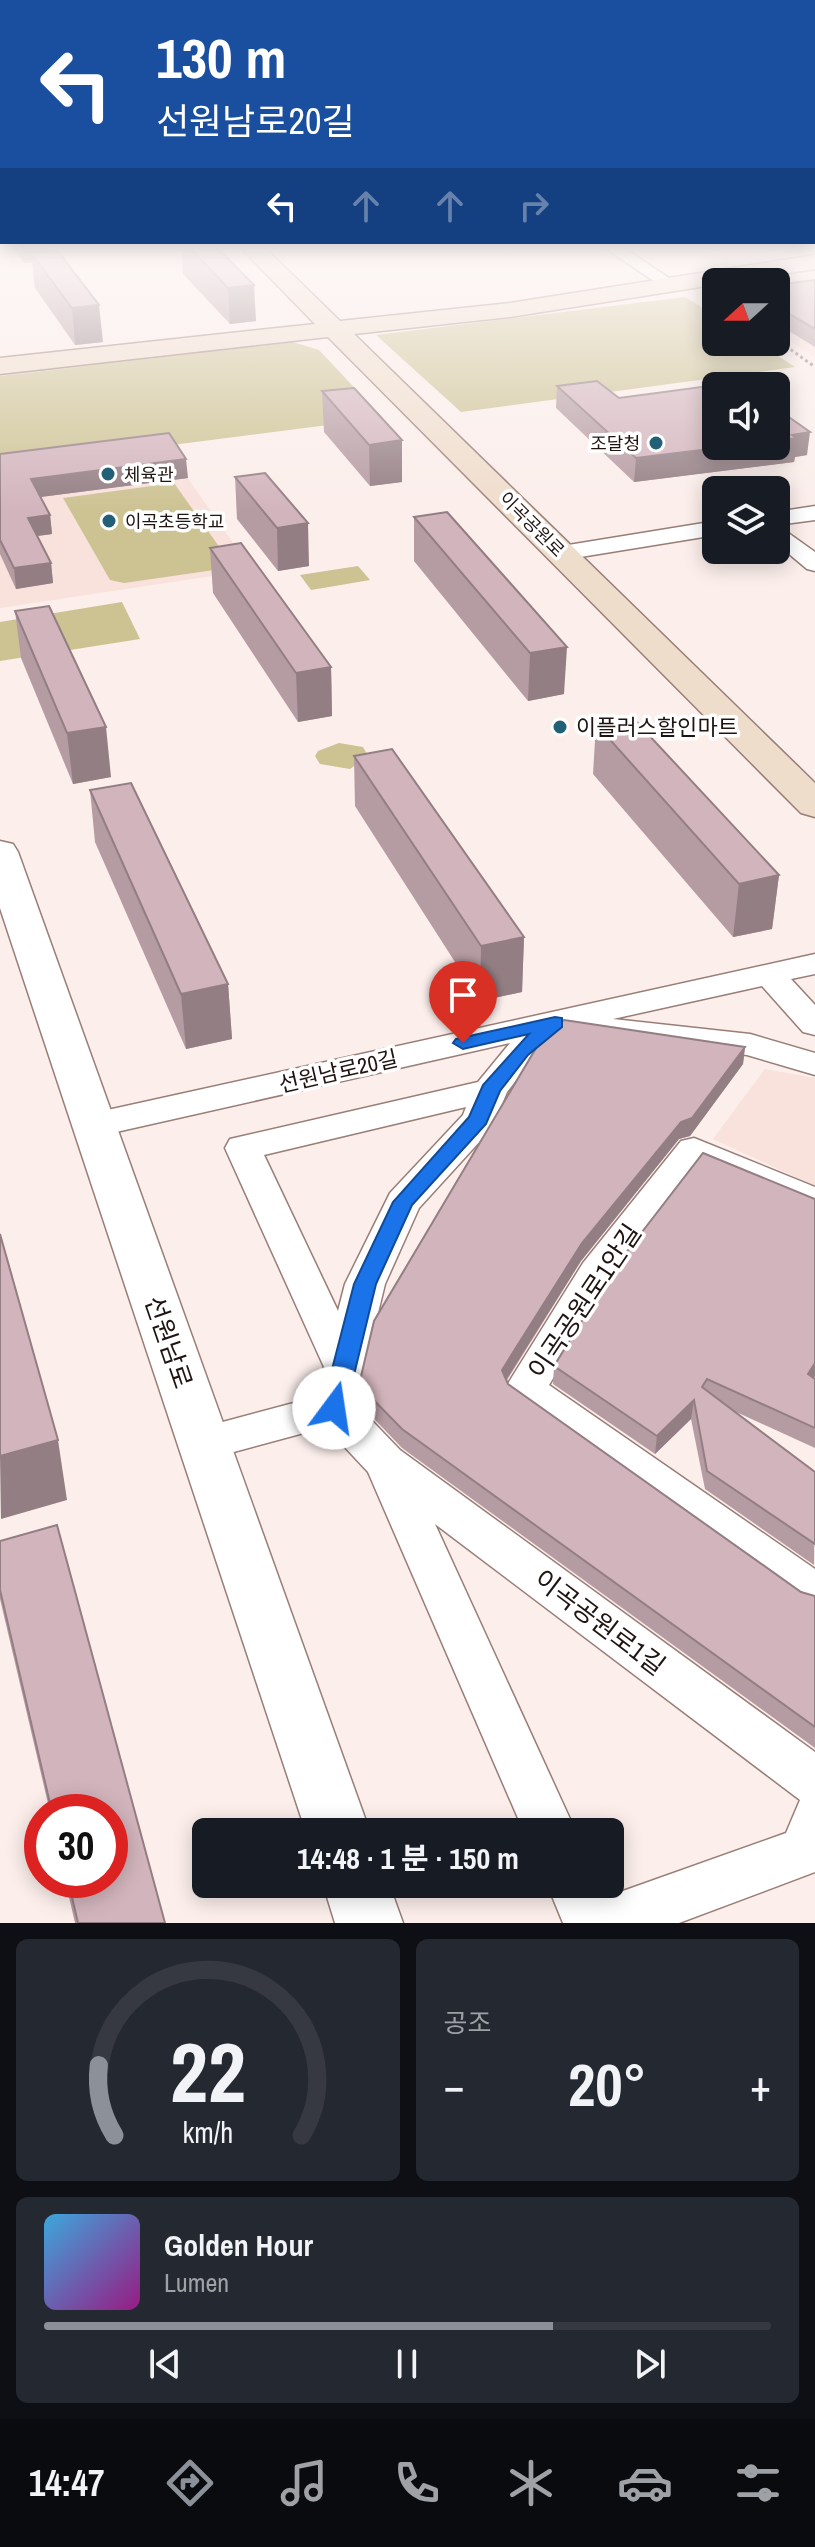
<!DOCTYPE html>
<html lang="ko">
<head>
<meta charset="utf-8">
<style>
  :root { --surface:#171b24; --page:#242831; --text:#f1f3f6; --muted:#9ea1a6; --line:#363941; --accent:#8c9099 }
  body { margin:0; font-family:"Archivo Narrow","Noto Sans KR",sans-serif; background:var(--page); color:var(--text); height:100vh; display:flex; flex-direction:column; font-size:30px; white-space:nowrap }
  * { box-sizing:border-box; margin:0 }
  p { font-size:26px; color:var(--muted) }
  .icon { flex:none; width:44px; height:44px; fill:none; stroke:currentColor; stroke-width:2; stroke-linecap:round; stroke-linejoin:round }
  .map { position:relative; height:1923px; overflow:hidden }
  .panel { display:flex; flex-direction:column; gap:16px; padding:16px; background:#0d0f14; flex:1 }
  .panel>* { flex:none }
  .banner { position:absolute; left:0px; top:0px; width:816px; height:244px; box-shadow:0 4px 20px #0003; background:#1a4fa0; color:#fff; overflow:hidden }
  .needle { width:52px; rotate:249deg }
  .tools { position:absolute; left:702px; top:268px; display:grid; gap:16px }
  .tools a { display:grid; place-items:center; width:88px; height:88px; border-radius:12px; background:var(--surface); box-shadow:0 4px 20px #0003; font-size:40px }
  .speed { position:absolute; left:24px; top:1794px; display:flex; gap:16px; font-size:40px; font-weight:700; text-align:center }
  .speed>* { display:grid; place-content:center; width:104px; height:104px; border-radius:50%; background:var(--surface); box-shadow:0 4px 20px #0003; line-height:1 }
  .speed .limit { border:12px solid #d22; background:#fff; color:#111 }
  .pin { position:absolute; display:grid; place-items:center; width:68px; height:68px; color:#fff; margin:-82px -34px; border-radius:50% 50% 50% 0; rotate:-45deg; box-shadow:0 0 8px #0007 }
  .pin .icon { rotate:45deg }
  .me { position:absolute; width:88px; margin:-44px; rotate:14deg; stroke-linejoin:round; filter:drop-shadow(0 0 6px #0008) }
  .turn { display:flex; align-items:center; gap:28px; height:168px; padding:0 24px; font-size:36px }
  .turn .icon { width:104px; height:104px; stroke-width:2.5 }
  .turn b { display:block; font-size:56px; line-height:68px }
  .lanes { display:flex; align-items:center; height:76px; padding:0 24px; background:#0003; justify-content:center; gap:40px; direction:ltr }
  .lanes .off { opacity:.35 }
  .big { font-size:60px; font-weight:700; line-height:1.1 }
  .panel .widget { flex:1; display:flex; flex-direction:column; justify-content:center; gap:12px; min-width:0; padding:0 28px; border-radius:12px; background:var(--page) }
  .panel .dial { align-items:center; gap:0 }
  .dial svg { height:208px; overflow:visible; fill:none; stroke:var(--line); stroke-width:7; stroke-linecap:round; text-anchor:middle }
  .dial text { fill:var(--text); stroke:none }
  .song { display:flex; align-items:center; gap:24px }
  .cover { width:96px; height:96px; border-radius:12px; background:linear-gradient(135deg,hsl(200 70% 55%),hsl(310 70% 35%)) }
  .played { height:8px; border-radius:4px; background:linear-gradient(90deg,var(--accent) 70%,var(--line) 70%) }
  .keys { display:flex; justify-content:space-around; direction:ltr }
  .heat { display:flex; justify-content:space-between; align-items:center; font-size:44px; direction:ltr }
  .panel .tiles { flex:1; display:grid; gap:16px; grid-template-columns:1fr 1fr }
  .widget:last-child { grid-column:span 2 }
  .trip { position:absolute; left:192px; top:1818px; width:432px; height:80px; border-radius:12px; background:var(--surface); box-shadow:0 4px 20px #0003; font-weight:700; line-height:80px; text-align:center }
  .menu { display:flex; height:128px; justify-content:space-around; align-items:center; background:#090b0e; color:var(--muted) }
  .menu .icon { width:56px; height:56px }
  .menu .current { color:var(--accent) }
  .menu b { font-size:36px; color:var(--text) }
  .map>svg:first-child { display:block }
  .built { fill:#f9e1dc }
  .green { fill:#ccc292 }
  .lines { fill:none; stroke-linecap:round; stroke-linejoin:round }
  .minor-casing { stroke:#997d77; stroke-width:3 }
  .tertiary-casing { stroke:#997d77; stroke-width:3 }
  .secondary-casing { stroke:#997d77; stroke-width:3 }
  .path { stroke:#8e827f; stroke-width:3; stroke-dasharray:3 3; stroke-linecap:butt }
  .minor { fill:#fff; fill-rule:evenodd }
  .tertiary { fill:#fff; fill-rule:evenodd }
  .secondary { fill:#efddcc; fill-rule:evenodd }
  .wall { fill:#b59ba2 }
  .shaded-wall { fill:#937e84 }
  .building { fill:#d2b4bc; stroke:#937e84; stroke-width:2 }
  .route { fill:#1a73e8; stroke:#114b97; stroke-width:2 }
  .poi-dot { fill:#226077; stroke:#fff; stroke-width:3 }
  .labels { text-anchor:middle; dominant-baseline:central; stroke-width:7; stroke-linejoin:round; paint-order:stroke }
  .far-poi-label { font-size:18px; fill:#1f1412; stroke:#fff; text-anchor:start }
  .far-street-label { font-size:18px; fill:#1f1412; stroke:#fff }
  .poi-label { font-size:22px; fill:#1f1412; stroke:#fff; text-anchor:start }
  .street-label { font-size:22px; fill:#1f1412; stroke:#fff }
  .near-street-label { font-size:26px; fill:#1f1412; stroke:#fff }
</style>
</head>
<body>
<div class="map">
<svg width="815" height="1923" viewBox="0 0 815 1923">
  <rect width="100%" height="100%" fill="#fbeeeb"/>
  <!-- built -->
  <g class="built">
    <path d="M815,268v90l-39,-26v-50h-55z"/>
    <path d="M168,450l84,120 -252,38v-136z"/>
    <path d="M765,1069l50,9v108l-102,-47z"/>
  </g>
  <!-- green -->
  <g class="green">
    <path d="M685,297l31,19v26h40l39,25 -334,45 -85,-77z"/>
    <path d="M293,342l26,8 64,68 -383,49v-91z"/>
    <path d="M174,483l56,79 -2,6 -104,15 -14,-3 -47,-82z"/>
    <path d="M358,566l12,14 -59,10 -11,-15z"/>
    <path d="M122,602l18,37 -140,22v-39z"/>
    <path d="M339,743l24,4 5,9 -18,13 -30,-5 -5,-8 3,-5z"/>
  </g>
  <g class="lines">
    <!-- minor casing -->
    <g class="minor-casing">
      <g id="minor">
        <path d="M599,244h19l63,42 -2,4h-12z"/>
        <path d="M815,506v14l-38,5 38,27v19l-8,-2 -31,-26v-31z"/>
        <path d="M716,521v14l-154,25 -11,-7 11,-7z"/>
        <path d="M815,954v20l-24,5 24,26v30l-12,-3 -41,-46 -149,33 137,15 65,19v22l-68,-20 -185,-21 -29,25 -26,33 -15,36 -73,80 -34,76 -29,120 44,46 415,302v120l-136,51h-116l-16,-39h53l6,13 180,-64 14,-33 -365,-276 141,308h-52l-156,-360 -42,-45 -122,33 -15,-5 -6,-12 6,-12 127,-34 8,-30 -99,-219 5,-9 248,-57 32,-39 -416,94 -13,-4 -5,-8 5,-8 13,-4zM466,1107l-3,8 -73,78 -45,91 -7,27 -74,-156z"/>
        <path d="M694,1138l121,49v28l-115,-48 -89,116 -62,102 266,184v45l-16,-6 -289,-207 -6,-11 79,-127 98,-122z"/>
      </g>
    </g>
    <!-- tertiary casing -->
    <g class="tertiary-casing">
      <g id="tertiary">
        <path d="M0,841l13,3 5,8 352,980h-64l-306,-924z"/>
        <path d="M323,1884h66l14,39h-68z"/>
      </g>
    </g>
    <!-- secondary casing -->
    <g class="secondary-casing">
      <path id="secondary" d="M237,244h24l79,77 170,-18 305,-48v14l-305,48 -156,17 461,449v34l-14,-4 -473,-476 -328,37v-16l315,-34z"/>
    </g>
    <!-- path -->
    <path class="path" d="M776,339l39,28"/>
    <!-- minor -->
    <use href="#minor" class="minor"/>
    <!-- tertiary -->
    <use href="#tertiary" class="tertiary"/>
    <!-- secondary -->
    <use href="#secondary" class="secondary"/>
  </g>
  <!-- wall -->
  <g class="wall">
    <path d="M11,244h36l1,7 55,91 -28,3 -40,-57 -3,-26 -8,1z"/>
    <path d="M181,244h32l43,77 -26,3 -47,-50z"/>
    <path d="M815,280v67l-39,-24v-38z"/>
    <path d="M557,386l62,12 188,57 -12,2 -1,5 -160,20 -78,-74z"/>
    <path d="M322,391l80,91 -32,4 -46,-54z"/>
    <path d="M0,454l188,24 -148,19 10,18 2,19 -15,2 14,27 2,20 -37,6 -16,-35z"/>
    <path d="M235,477l74,89 -31,5 -41,-52z"/>
    <path d="M447,512l117,182 -36,7 -114,-140v-44z"/>
    <path d="M210,548l121,119 1,49 -34,6 -85,-129z"/>
    <path d="M15,611l96,166 -38,7 -52,-126z"/>
    <path d="M596,724l183,151 -7,54 -39,8 -140,-163z"/>
    <path d="M354,756l170,181 -2,55 -42,9 -125,-195z"/>
    <path d="M90,790l138,194 4,55 -46,10 -91,-207z"/>
    <path d="M745,1047l-2,17 -53,72 -11,3 -98,122 -74,119 1,4 293,208 14,4v152l-413,-300 -43,-45v-18z"/>
    <path d="M815,1199v177l-1,2 1,1v69l-81,-37 81,61 -1,93 -109,-76 -14,-70 -36,35 -102,-70 1,-18z"/>
    <path d="M0,1541l165,382h-90l-10,-43h45v-68h-60l-50,-213z"/>
  </g>
  <!-- shaded-wall -->
  <g class="shaded-wall">
    <path d="M22,244h25l2,16 -18,-7 1,9 -8,1z"/>
    <path d="M684,244h39l-39,5z"/>
    <path d="M254,285l2,36 -26,3 -2,-36z"/>
    <path d="M99,305l4,37 -28,3 -3,-37z"/>
    <path d="M810,432l-3,23 -12,2 -1,5 -160,20 2,-24 98,-12h42v-5l16,-6z"/>
    <path d="M402,440v42l-32,4 -1,-41z"/>
    <path d="M186,459l2,19 -155,20 -2,-19z"/>
    <path d="M50,515l2,19 -22,3 -2,-19z"/>
    <path d="M308,523l1,43 -31,5 -1,-43z"/>
    <path d="M51,563l2,20 -37,6 -2,-21z"/>
    <path d="M567,647l-3,47 -36,7 2,-48z"/>
    <path d="M331,667l1,49 -34,6 -2,-49z"/>
    <path d="M106,727l5,50 -38,7 -6,-51z"/>
    <path d="M779,875l-7,54 -39,8 6,-53z"/>
    <path d="M524,937l-2,55 -42,9 1,-55z"/>
    <path d="M228,984l4,55 -46,10 -5,-55z"/>
    <path d="M745,1047l-2,17 -53,72 -11,3 -98,122 -80,127 1,-18 80,-127 99,-121z"/>
    <path d="M815,1363v13l-10,16 3,-18z"/>
    <path d="M694,1400l-3,19 -36,35 2,-18z"/>
    <path d="M58,1440l9,60 -66,19 -1,-63z"/>
  </g>
  <!-- building -->
  <g class="building">
    <path d="M186,244h27l41,41 -26,3z"/>
    <path d="M57,250l42,55 -27,3 -41,-55z"/>
    <path d="M815,280v49l-39,-23v-21z"/>
    <path d="M597,381l22,17 120,-16 5,4h-28v60h18l-98,12 -79,-72z"/>
    <path d="M354,388l48,52 -33,5 -47,-54z"/>
    <path d="M776,408l34,24 -18,3 5,3 -21,3z"/>
    <path d="M169,433l17,26 -155,20 19,36 -22,3 23,45 -37,5 -14,-28v-86z"/>
    <path d="M265,473l43,50 -31,5 -42,-51z"/>
    <path d="M447,512l120,135 -37,6 -116,-136z"/>
    <path d="M241,543l90,124 -35,6 -86,-125z"/>
    <path d="M49,606l57,121 -39,6 -52,-122z"/>
    <path d="M632,717l147,158 -40,9 -143,-160z"/>
    <path d="M392,749l132,188 -43,9 -127,-190z"/>
    <path d="M131,783l97,201 -47,10 -91,-204z"/>
    <path d="M564,1020l181,27 -53,71 -11,4 -99,121 -80,127 6,14 293,208 14,4v131l-413,-298 -43,-44 15,-64 168,-283z"/>
    <path d="M703,1153l112,46v164l-7,11 7,5v49l-108,-49 -5,8 113,85v72l-108,-73 -13,-71 -37,36 -103,-70 61,-99z"/>
    <path d="M0,1234l58,206 -58,16z"/>
    <path d="M57,1525l108,398h-87l-10,-43h42v-68h-58l-52,-222v-49z"/>
  </g>
  <!-- sky -->
  <linearGradient id="sky" x2="0" y2="1"><stop stop-color="#9da8de"/><stop offset="0.48" stop-color="#fdf7f6"/><stop offset="1" stop-color="#fdf7f6" stop-opacity="0"/></linearGradient>
  <rect width="815" height="513" fill="url(#sky)"/>
  <!-- route -->
  <path class="route" d="M555,1017l7,1v9l-34,28 -28,36 -14,33 -74,81 -36,79 -30,124 -3,7h-17l-4,-7 32,-124 39,-82 76,-85 14,-32 46,-51 -66,15 -10,-6 3,-4z"/>
  <!-- markers -->
  <g class="poi-dot">
    <circle cx="656" cy="443" r="8"/>
    <circle cx="108" cy="474" r="8"/>
    <circle cx="109" cy="521" r="8"/>
    <circle cx="560" cy="727" r="8"/>
  </g>
  <g class="labels">
    <!-- far-poi labels -->
    <g class="far-poi-label">
      <text x="640" y="443" text-anchor="end">조달청</text>
      <text x="124" y="474">체육관</text>
      <text x="125" y="521">이곡초등학교</text>
    </g>
    <!-- far-street labels -->
    <g class="far-street-label">
      <text transform="translate(532 524) rotate(45)">이곡공원로</text>
    </g>
    <!-- poi labels -->
    <g class="poi-label">
      <text x="576" y="727">이플러스할인마트</text>
    </g>
    <!-- street labels -->
    <g class="street-label">
      <text transform="translate(338 1071) rotate(-13)">선원남로20길</text>
    </g>
    <!-- near-street labels -->
    <g class="near-street-label">
      <text transform="translate(584 1301) rotate(-56)">이곡공원로1안길</text>
      <text transform="translate(169 1342) rotate(71)">선원남로</text>
      <text transform="translate(600 1622) rotate(37)">이곡공원로1길</text>
    </g>
  </g>
</svg>
<div class="tools">
<a><svg class="needle" viewBox="-14 -14 28 28"><path d="M0-13l5 13h-10z" fill="#e53935"/><path d="M0 13l5-13h-10z" fill="#9ea1a6"/></svg></a>
<a><svg class="icon" aria-label="sound" viewBox="0 0 24 24"><path d="M4 9h4l5-4v14l-5-4H4zM17 9q2 3 0 6"/></svg></a>
<a><svg class="icon" aria-label="layers" viewBox="0 0 24 24"><path d="M12 4l9 5-9 5-9-5zM3 14l9 5 9-5"/></svg></a>
</div>
<div class="speed"><div class="limit">30</div></div>
<div class="pin" style="left:463px;top:1043px;background:#d93025"><svg class="icon" aria-label="arrive" viewBox="0 0 24 24"><path d="M6 21V4h12l-3 4 3 4H6"/></svg></div>
<svg class="me" style="left:334px;top:1408px" viewBox="-20 -20 40 40"><circle r="19" fill="#fff"/><path d="M0-13L10 11 0 6-10 11z" fill="#1a73e8"/></svg>
<div class="trip">14:48 · 1 분 · 150 m</div>
<div class="banner">
<div class="turn"><svg class="icon" aria-label="left" viewBox="0 0 24 24"><path d="M17 20v-9H6M10 6l-5 5 5 5"/></svg><div><b>130 m</b>선원남로20길</div></div>
<div class="lanes"><svg class="icon" aria-label="left" viewBox="0 0 24 24"><path d="M17 20v-9H6M10 6l-5 5 5 5"/></svg><svg class="icon off" aria-label="ahead" viewBox="0 0 24 24"><path d="M12 20V5M6 11l6-6 6 6"/></svg><svg class="icon off" aria-label="ahead" viewBox="0 0 24 24"><path d="M12 20V5M6 11l6-6 6 6"/></svg><svg class="icon off" aria-label="right" viewBox="0 0 24 24"><path d="M7 20v-9h11M14 6l5 5-5 5"/></svg></div>
</div>
</div>
<section class="panel">
<div class="tiles">
<div class="widget dial"><svg viewBox="0 0 100 80">
<path d="M14 69A42 42 0 1 1 86 69"/>
<path d="M14 69A42 42 0 0 1 8 42" stroke="#8c9099"/>
<text x="50" y="56" font-size="32" font-weight="700">22</text>
<text x="50" y="72" font-size="11">km/h</text>
</svg></div>
<div class="widget"><p>공조</p>
<div class="heat"><a>−</a><b class="big">20°</b><a>+</a></div>
</div>
<div class="widget">
<div class="song"><i class="cover"></i><div><b>Golden Hour</b><p>Lumen</p></div></div>
<div class="played"></div>
<div class="keys"><svg class="icon" aria-label="previous" viewBox="0 0 24 24"><path d="M18 5L8 12l10 7zM5 5v14"/></svg><svg class="icon" aria-label="pause" viewBox="0 0 24 24"><path d="M8 5v14M16 5v14"/></svg><svg class="icon" aria-label="next" viewBox="0 0 24 24"><path d="M6 5l10 7-10 7zM19 5v14"/></svg></div>
</div>
</div>
</section>
<nav class="menu">
<b>14:47</b>
<svg class="icon current" aria-label="directions" viewBox="0 0 24 24"><path d="M12 3l9 9-9 9-9-9zM9 14v-3h6M13 9l2 2-2 2"/></svg>
<svg class="icon" aria-label="music" viewBox="0 0 24 24"><path d="M9 18V5l10-2v13"/><circle cx="6" cy="18" r="3"/><circle cx="16" cy="16" r="3"/></svg>
<svg class="icon" aria-label="phone" viewBox="0 0 24 24"><path d="M5 4h4l2 5-3 2q2 4 5 5l2-3 5 2v4C11 20 4 13 5 4z"/></svg>
<svg class="icon" aria-label="climate" viewBox="0 0 24 24"><path d="M12 3v18M4 7l16 10M4 17L20 7"/></svg>
<svg class="icon" aria-label="car" viewBox="0 0 24 24"><path d="M5 17H2v-5l4-1 3-4h7l3 4 3 1v5h-3M9 17h6M6 11h13"/><circle cx="7" cy="17" r="2"/><circle cx="17" cy="17" r="2"/></svg>
<svg class="icon" aria-label="filters" viewBox="0 0 24 24"><path d="M4 7h16M4 17h16"/><circle cx="9" cy="7" r="2"/><circle cx="15" cy="17" r="2"/></svg>
</nav>
</body>
</html>
